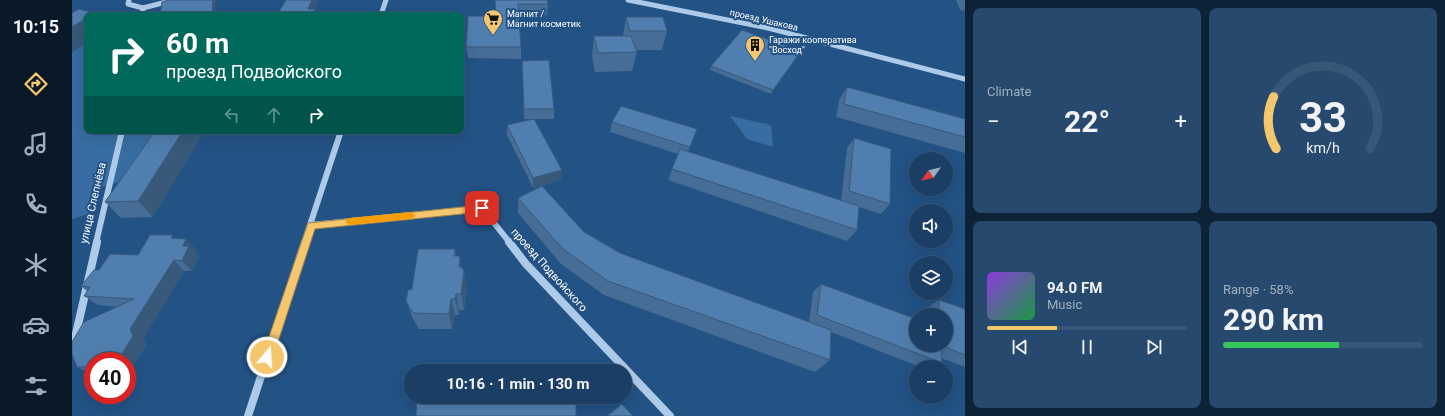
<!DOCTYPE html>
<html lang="en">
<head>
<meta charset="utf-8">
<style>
  :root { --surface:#1a3e64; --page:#27496d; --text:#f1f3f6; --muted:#9faebf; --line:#385778; --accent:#f4c76f }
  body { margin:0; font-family:Roboto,sans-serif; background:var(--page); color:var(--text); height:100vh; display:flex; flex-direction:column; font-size:15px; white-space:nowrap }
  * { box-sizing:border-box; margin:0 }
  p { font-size:13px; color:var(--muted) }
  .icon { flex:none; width:22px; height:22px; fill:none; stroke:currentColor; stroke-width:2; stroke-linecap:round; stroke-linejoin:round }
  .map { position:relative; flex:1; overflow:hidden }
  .details { display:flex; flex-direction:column; gap:8px; padding:8px; background:#0e2237; width:480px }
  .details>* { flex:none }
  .banner { position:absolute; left:12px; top:12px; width:380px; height:122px; border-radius:8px; box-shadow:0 4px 16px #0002,0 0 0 1px var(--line); background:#00695c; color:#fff; overflow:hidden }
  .needle { width:26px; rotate:236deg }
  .buttons { position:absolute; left:837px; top:152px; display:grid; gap:8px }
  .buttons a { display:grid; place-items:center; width:44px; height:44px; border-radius:50%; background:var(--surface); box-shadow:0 4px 16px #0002,0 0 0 1px var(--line); font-size:20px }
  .speed { position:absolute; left:12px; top:352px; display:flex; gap:8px; font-size:20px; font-weight:700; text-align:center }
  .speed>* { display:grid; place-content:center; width:52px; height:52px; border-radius:50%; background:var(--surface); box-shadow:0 4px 16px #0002,0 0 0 1px var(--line); line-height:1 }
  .speed .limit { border:6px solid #d22; background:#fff; color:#111 }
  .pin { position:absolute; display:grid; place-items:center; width:34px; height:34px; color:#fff; margin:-17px; border-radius:8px; box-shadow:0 2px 6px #0006 }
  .me { position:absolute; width:44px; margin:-22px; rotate:18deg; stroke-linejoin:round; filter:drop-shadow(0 0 3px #0008) }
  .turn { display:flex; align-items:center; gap:14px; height:84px; padding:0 16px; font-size:18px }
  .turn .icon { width:52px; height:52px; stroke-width:2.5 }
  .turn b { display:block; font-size:28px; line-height:34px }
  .lanes { display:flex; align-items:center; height:38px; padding:0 16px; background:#0003; justify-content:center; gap:20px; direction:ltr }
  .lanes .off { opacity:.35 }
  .big { font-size:30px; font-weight:700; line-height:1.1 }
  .details .widget { flex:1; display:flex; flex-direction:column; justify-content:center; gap:6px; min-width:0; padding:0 14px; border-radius:8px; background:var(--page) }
  .details .dial { align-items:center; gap:0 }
  .dial svg { height:104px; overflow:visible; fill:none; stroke:var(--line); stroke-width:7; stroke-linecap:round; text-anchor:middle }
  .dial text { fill:var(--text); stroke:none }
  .song { display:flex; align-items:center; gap:12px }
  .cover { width:48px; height:48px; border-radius:6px; background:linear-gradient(135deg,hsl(270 70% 55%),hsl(140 70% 35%)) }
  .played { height:4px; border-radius:2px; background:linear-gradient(90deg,var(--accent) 35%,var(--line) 35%) }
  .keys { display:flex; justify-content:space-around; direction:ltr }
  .heat { display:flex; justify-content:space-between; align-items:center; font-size:22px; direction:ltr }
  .charge { height:6px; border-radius:3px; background:linear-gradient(90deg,#34c759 58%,var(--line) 0) }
  .details .tiles { flex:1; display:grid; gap:8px; grid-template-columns:repeat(2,1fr) }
  .trip { position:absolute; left:332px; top:364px; width:228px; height:40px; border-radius:20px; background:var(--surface); box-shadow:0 4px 16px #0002,0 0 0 1px var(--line); font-weight:700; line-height:40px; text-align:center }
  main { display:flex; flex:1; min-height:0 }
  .dock { display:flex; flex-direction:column; width:72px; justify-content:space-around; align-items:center; background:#0a1928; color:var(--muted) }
  .dock .icon { width:28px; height:28px }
  .dock .selected { color:var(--accent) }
  .dock b { font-size:18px; color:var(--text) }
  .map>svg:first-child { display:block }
  .green { fill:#376da2 }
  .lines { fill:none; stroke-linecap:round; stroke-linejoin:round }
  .minor-far2 { stroke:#adcbe9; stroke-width:5 }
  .minor-far1 { stroke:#adcbe9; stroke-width:6 }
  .minor { stroke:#adcbe9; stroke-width:8 }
  .wall { fill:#456d96 }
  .shaded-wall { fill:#38597a }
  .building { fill:#507faf; stroke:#38597a }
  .route { fill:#f4c76f; stroke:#9f8148 }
  .slow { fill:#f59e0b }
  .labels { text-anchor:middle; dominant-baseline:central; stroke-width:4; stroke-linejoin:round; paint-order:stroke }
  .far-poi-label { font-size:9px; fill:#fff; stroke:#235285; text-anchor:start }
  .far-street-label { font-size:9px; fill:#fff; stroke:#235285 }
  .street-label { font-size:11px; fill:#fff; stroke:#235285 }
</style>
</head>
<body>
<main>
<nav class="dock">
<b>10:15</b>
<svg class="icon selected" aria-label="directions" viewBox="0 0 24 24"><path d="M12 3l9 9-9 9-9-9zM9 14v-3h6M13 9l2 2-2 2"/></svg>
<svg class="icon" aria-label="music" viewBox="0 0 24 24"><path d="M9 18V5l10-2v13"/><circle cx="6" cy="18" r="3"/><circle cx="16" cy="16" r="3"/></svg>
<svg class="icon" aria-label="phone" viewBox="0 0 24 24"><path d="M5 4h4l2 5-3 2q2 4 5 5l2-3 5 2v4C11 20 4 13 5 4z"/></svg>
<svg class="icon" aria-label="climate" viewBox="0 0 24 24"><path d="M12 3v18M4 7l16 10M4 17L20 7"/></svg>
<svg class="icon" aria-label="car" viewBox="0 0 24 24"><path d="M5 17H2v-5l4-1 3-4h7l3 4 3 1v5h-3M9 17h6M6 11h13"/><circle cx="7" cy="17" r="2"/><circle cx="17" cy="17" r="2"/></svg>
<svg class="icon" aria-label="filters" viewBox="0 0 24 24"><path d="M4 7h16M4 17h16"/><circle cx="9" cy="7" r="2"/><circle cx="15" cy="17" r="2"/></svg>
</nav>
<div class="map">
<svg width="893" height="416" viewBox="0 0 893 416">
  <rect width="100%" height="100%" fill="#235285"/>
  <!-- green -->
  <g class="green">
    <path d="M15,42v89h86l-30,43 -43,14 -12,26 -16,5v-167z"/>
    <path d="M658,116l41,9 2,22 -26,-8z"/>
  </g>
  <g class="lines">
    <!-- minor-far2 -->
    <g class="minor-far2">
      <path d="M57,0l-1,4 15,4 -1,7"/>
      <path d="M556,0l140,28 197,51"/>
      <path d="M71,8l31,-8"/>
      <path d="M309,15l5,-15"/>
    </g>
    <!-- minor-far1 -->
    <g class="minor-far1">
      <path d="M239,225l171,-17 28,35"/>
      <path d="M24,243l26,-112"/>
      <path d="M232,243l37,-112"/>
    </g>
    <!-- minor -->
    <g class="minor">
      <path d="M437,242l17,22 144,152"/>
      <path d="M0,351l25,-109"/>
      <path d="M176,416l57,-174"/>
    </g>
  </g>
  <!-- wall -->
  <g class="wall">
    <path d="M423,0l53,4 -1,11 -28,1 2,31v12l-53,-1 -2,-11 30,-31z"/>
    <path d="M884,0h9v11l-5,-1z"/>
    <path d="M554,17l41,14 -5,19h-26l1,2 -5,19 -37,1 -3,-16 2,-20h29z"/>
    <path d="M727,54l-28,40 -61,-24 1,-4z"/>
    <path d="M450,61l32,48v10h-20l27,61 -28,8 -26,-53v-10l26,-6h-9z"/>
    <path d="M775,87l118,32v34l-129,-36 3,-17z"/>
    <path d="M540,122l85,7 -9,23 153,49 6,-53 7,-10 36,66 -9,10 -22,-7 -2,23 -10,11 -179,-61 10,-26 -68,-22z"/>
    <path d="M83,131l-2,86 -32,1 -16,-16z"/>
    <path d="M446,198l66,34 36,21 189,69 4,-30 8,-8 125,61v-30h-19v-7l12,-8 26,9v58l-24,-9 1,5 -8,4h-14l-89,-35 -1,28 -15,12 -211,-77 -43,-31 -43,-51z"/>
    <path d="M103,238l21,11 -1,3 4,4 -7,15h-8l-41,67 3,7 -13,22 -6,-1v-5h-34v14l-16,-8 41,-60 -20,-2 -14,-9 3,-5 -6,-5 18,-16 39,-15z"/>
    <path d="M383,249l1,7 6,13 5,18 -3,23h-5v5h-4l-3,14h-33l-7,-12 -6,-16 6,-12z"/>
  </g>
  <!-- shaded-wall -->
  <g class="shaded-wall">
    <path d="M141,0h3l-1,15h-3z"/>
    <path d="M240,0h7l-4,9 2,6h-7l-2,-6z"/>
    <path d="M15,18v24l-15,10v-25z"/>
    <path d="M729,51l-2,3 -28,40 2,-4z"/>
    <path d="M111,131h22l-52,86 -15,-16z"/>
    <path d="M490,170l-1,10 -28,8v-10z"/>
    <path d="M114,239l10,10 -1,3 4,4 -7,15 -10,-10 1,-15z"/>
    <path d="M388,256l3,17 -4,-7z"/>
    <path d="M102,260l10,11 -41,67 3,7 -13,22 -6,-4v-2h-4l-4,-2 11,-30z"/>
    <path d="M392,270l3,17 -3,23 -3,-16z"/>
    <path d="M384,294l3,16v5l-4,-16z"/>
    <path d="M379,299l4,16 -3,14 -3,-15z"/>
    <path d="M35,357l6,4h-8z"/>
  </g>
  <!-- building -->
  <g class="building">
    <path d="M96,0h45l-1,15h-52l2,-13z"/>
    <path d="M214,0h26l-4,9h7l-3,6h-35z"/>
    <path d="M423,0h52l1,4h-30l3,43h-55l2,-31h28z"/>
    <path d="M7,9l16,4 -4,2h-4v3l-15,9v-14z"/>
    <path d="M554,17h37l4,14h-37z"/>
    <path d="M670,30l59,21 -28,39 -62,-24z"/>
    <path d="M522,36h37l6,16 -39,1z"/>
    <path d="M477,60l5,49h-30l-2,-48z"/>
    <path d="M775,87l118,32v18l-121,-33z"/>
    <path d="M549,106l76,23 -7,18 -78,-25z"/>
    <path d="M462,119l28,51 -29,8 -26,-53z"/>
    <path d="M83,131h28l-45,70 -33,1z"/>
    <path d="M782,138l37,11 -1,55 -41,-13z"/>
    <path d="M608,149l179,57 -2,24 -185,-61z"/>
    <path d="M470,186l42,46 36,21 211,77 -1,30 -222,-79 -45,-32 -45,-51z"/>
    <path d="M78,235h23l-2,3 15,1 -3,7h6l-7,15 -8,-1 -11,17 -33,52 3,7 -14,23 -12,-2 -2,4h-12v6h-16l-5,-13v-12l12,-20 50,-23 -50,-3 6,-9 -9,-1 13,-16h5l11,-16 28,1z"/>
    <path d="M346,249h37l-1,7h6l-1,10 5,4 -3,24h-5l-1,5h-4l-2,15 -36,-1 -7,-12 2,-11 4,-1z"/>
    <path d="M749,284l95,35v26h30v-30h-7v-15l26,9v46l-24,-10 1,18 -125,-48z"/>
    <path d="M345,397h159v19h-160z"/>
    <path d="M550,404l11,12h-26z"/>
  </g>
  <!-- route -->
  <path class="route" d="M410,205l4,3 -4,4 -167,17 -42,128 -2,4 -4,2 -4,-2 -1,-4 46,-134z"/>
  <!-- slow -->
  <path class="slow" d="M339,212l5,4 -5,3 -62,6 -4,-3 4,-4z"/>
  <!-- icons -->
  <defs>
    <g id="supermarket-pin" transform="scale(1)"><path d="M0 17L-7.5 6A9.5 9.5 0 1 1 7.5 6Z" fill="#f4c76f" stroke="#235285"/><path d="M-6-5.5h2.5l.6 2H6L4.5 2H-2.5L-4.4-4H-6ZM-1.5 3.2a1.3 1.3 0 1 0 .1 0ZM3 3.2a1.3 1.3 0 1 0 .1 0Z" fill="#111"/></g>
    <g id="building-pin" transform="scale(1)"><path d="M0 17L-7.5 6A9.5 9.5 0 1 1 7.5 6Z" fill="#f4c76f" stroke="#235285"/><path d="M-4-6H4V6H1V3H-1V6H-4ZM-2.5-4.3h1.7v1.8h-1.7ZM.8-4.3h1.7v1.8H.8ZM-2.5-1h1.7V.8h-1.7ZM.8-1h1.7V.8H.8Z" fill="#111"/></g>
  </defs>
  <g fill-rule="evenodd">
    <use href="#supermarket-pin" x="421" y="19"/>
    <use href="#building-pin" x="683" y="45"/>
  </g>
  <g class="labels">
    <!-- far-poi labels -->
    <g class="far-poi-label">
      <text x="435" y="14">Магнит /<tspan x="435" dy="10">Магнит косметик</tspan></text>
      <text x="697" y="40">Гаражи кооператива<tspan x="697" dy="10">"Восход"</tspan></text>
    </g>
    <!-- far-street labels -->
    <g class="far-street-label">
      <text transform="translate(692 20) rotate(13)">проезд Ушакова</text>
    </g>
    <!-- street labels -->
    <g class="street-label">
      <text transform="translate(21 203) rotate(-77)">улица Слепнёва</text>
      <text transform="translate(477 270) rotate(48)">проезд Подвойского</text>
    </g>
  </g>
</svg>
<div class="buttons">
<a><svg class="needle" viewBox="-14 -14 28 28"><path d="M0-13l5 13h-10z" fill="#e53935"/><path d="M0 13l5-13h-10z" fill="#9faebf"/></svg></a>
<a><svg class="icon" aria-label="sound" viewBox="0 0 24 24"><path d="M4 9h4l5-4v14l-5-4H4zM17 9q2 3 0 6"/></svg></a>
<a><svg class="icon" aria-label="layers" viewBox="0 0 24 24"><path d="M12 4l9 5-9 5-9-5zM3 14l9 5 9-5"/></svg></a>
<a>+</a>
<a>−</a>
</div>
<div class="speed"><div class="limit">40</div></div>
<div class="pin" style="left:410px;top:208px;background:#d93025"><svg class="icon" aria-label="arrive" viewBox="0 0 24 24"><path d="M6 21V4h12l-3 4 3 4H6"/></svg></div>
<svg class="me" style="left:195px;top:357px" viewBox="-20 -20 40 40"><circle r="17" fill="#f4c76f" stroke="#fff" stroke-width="3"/><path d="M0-11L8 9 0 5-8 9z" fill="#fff"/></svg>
<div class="trip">10:16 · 1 min · 130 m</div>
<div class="banner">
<div class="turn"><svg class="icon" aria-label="right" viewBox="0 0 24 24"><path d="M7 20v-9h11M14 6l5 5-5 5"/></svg><div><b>60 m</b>проезд Подвойского</div></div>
<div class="lanes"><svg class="icon off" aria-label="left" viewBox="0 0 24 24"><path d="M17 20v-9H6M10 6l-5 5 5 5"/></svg><svg class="icon off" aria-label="ahead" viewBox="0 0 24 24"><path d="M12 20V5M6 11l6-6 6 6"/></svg><svg class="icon" aria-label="right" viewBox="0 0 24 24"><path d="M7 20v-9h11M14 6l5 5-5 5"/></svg></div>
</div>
</div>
<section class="details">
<div class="tiles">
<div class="widget"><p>Climate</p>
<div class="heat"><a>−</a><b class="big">22°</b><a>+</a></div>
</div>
<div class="widget dial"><svg viewBox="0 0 100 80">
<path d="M14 69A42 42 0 1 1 86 69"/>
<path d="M14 69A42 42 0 0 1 12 29" stroke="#f4c76f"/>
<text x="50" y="56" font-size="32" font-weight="700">33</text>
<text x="50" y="72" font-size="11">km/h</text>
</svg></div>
<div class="widget">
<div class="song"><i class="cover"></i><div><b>94.0 FM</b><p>Music</p></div></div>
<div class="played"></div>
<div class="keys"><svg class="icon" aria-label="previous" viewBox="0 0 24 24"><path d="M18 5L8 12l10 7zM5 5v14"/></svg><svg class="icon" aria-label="pause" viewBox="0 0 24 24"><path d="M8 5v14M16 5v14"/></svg><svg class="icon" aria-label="next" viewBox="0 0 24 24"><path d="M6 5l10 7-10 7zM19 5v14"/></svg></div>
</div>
<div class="widget"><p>Range · 58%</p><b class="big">290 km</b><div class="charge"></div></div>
</div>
</section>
</main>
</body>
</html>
